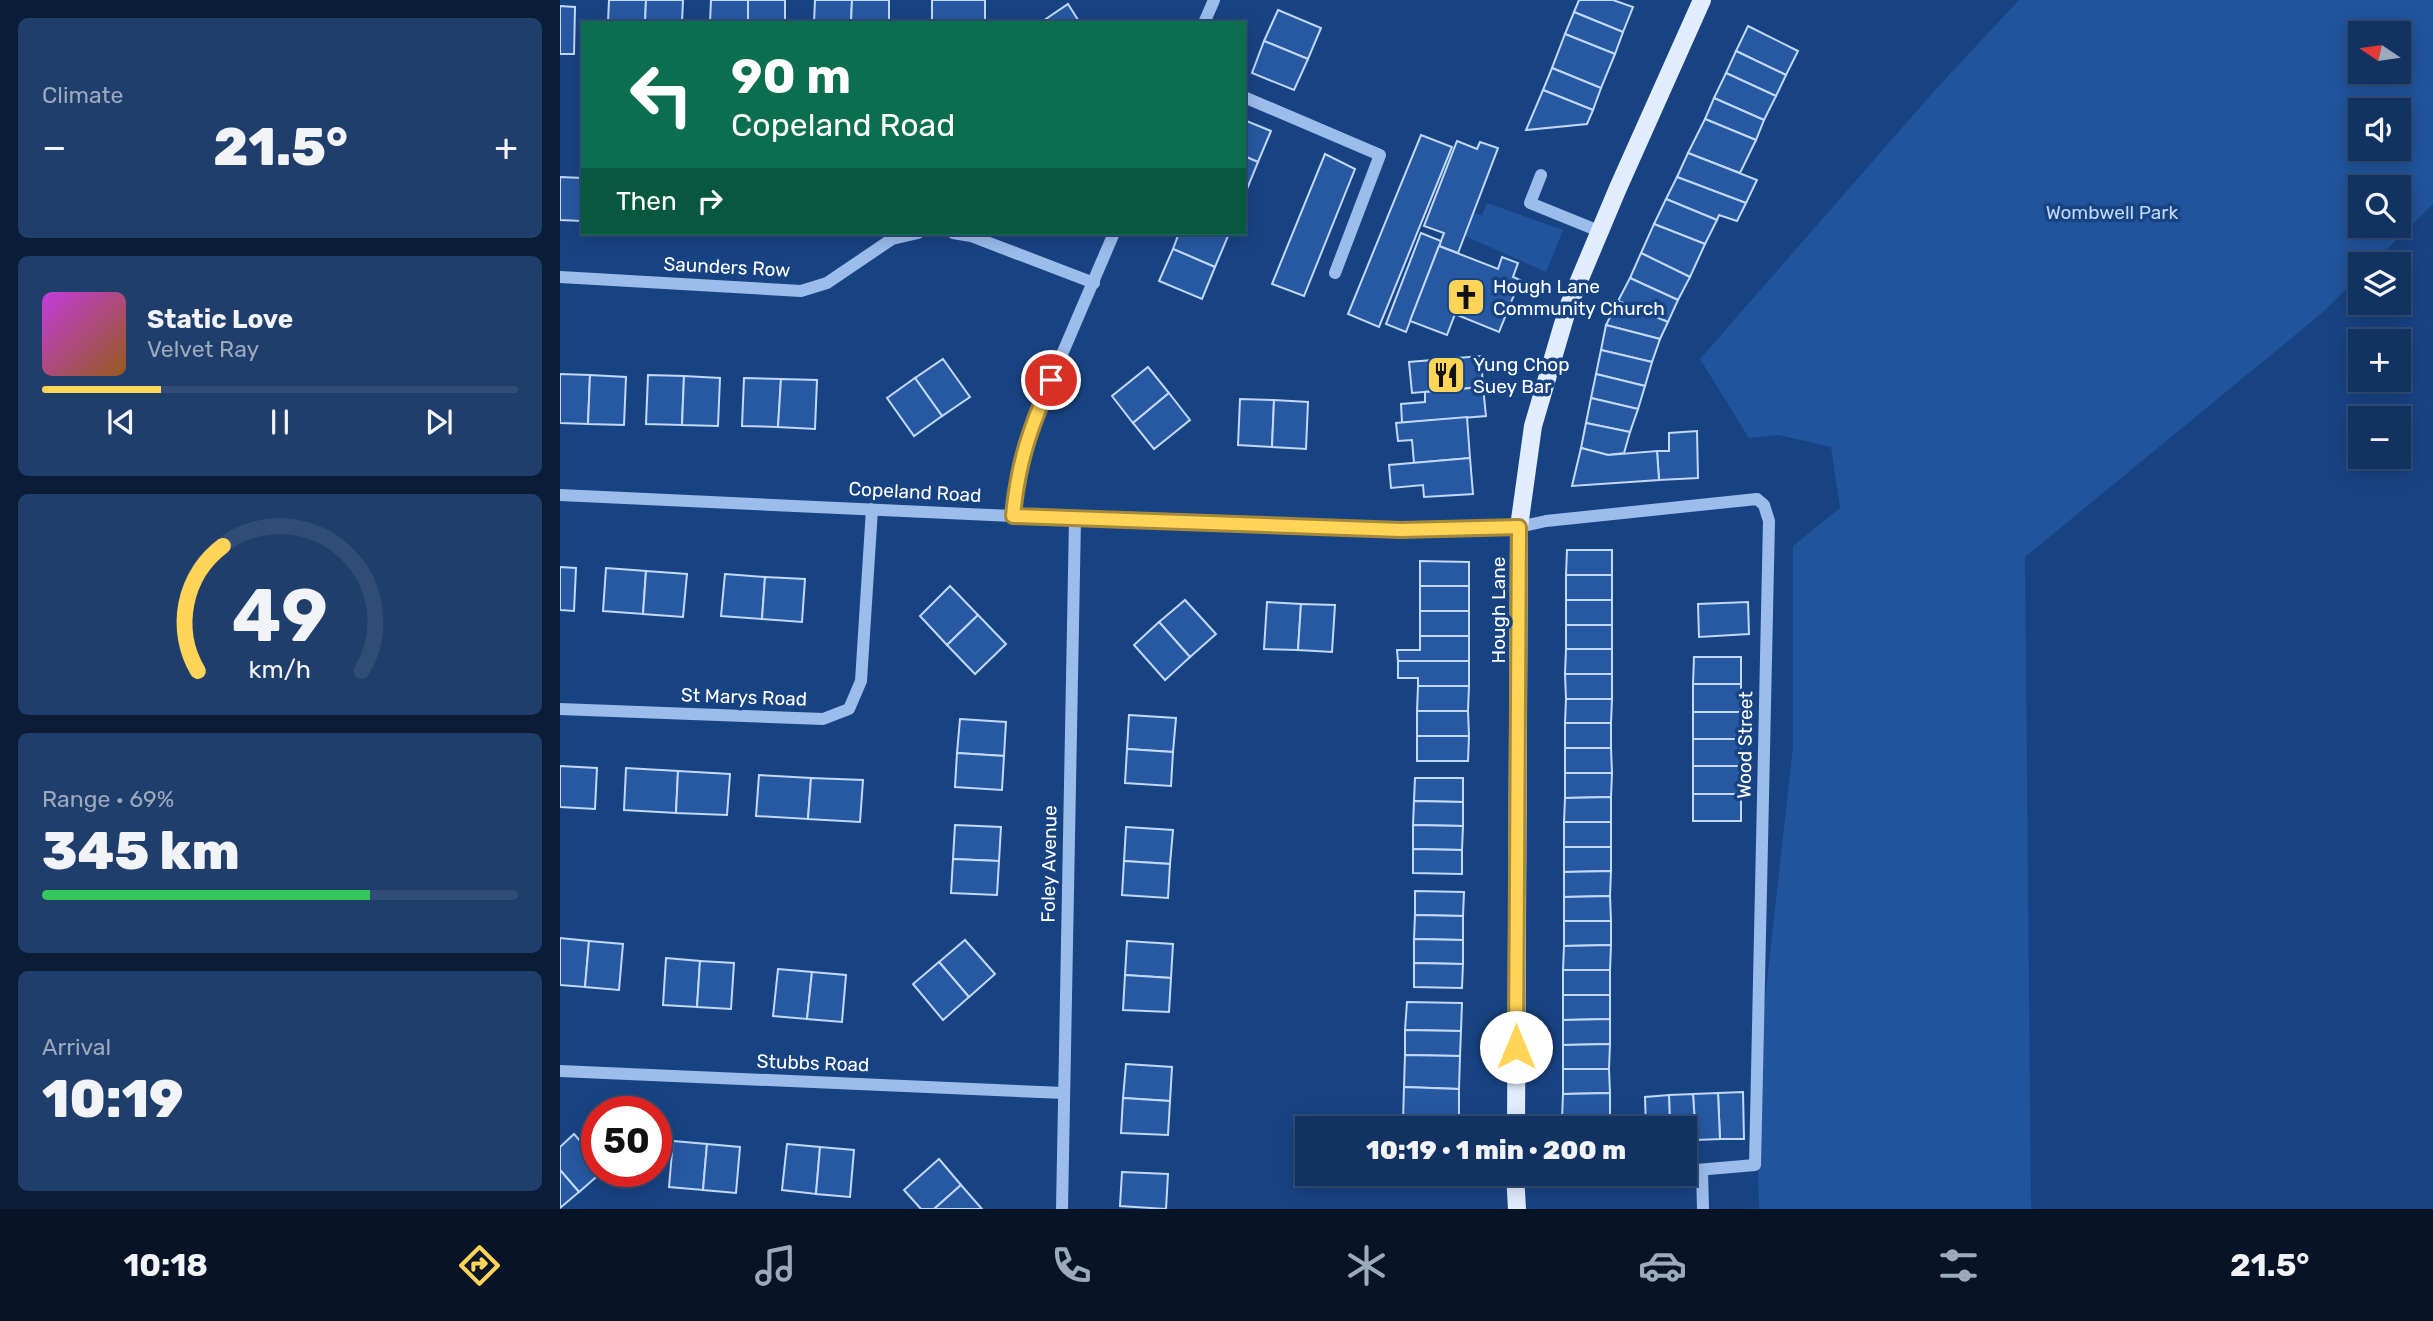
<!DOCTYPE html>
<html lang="en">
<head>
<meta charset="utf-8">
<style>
  :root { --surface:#123262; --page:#1f3e6b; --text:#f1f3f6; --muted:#9caabe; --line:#314d77; --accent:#ffd457 }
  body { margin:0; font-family:Rubik,sans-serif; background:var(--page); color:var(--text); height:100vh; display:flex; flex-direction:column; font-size:26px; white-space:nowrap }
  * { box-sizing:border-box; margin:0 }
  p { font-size:23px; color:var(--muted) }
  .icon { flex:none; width:38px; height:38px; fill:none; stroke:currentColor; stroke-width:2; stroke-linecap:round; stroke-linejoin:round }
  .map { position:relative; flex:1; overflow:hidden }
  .details { display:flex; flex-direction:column; gap:18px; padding:18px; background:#0a1c36; width:560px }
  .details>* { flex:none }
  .banner { position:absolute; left:21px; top:21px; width:665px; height:214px; border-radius:0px; box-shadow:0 4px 18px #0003,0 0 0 2px var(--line); background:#0b6e4f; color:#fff; overflow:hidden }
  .needle { width:46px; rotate:283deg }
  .fabs { position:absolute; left:1788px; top:21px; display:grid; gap:14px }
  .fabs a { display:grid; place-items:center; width:63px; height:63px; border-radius:0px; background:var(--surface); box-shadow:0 4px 18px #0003,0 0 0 2px var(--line); font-size:35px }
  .speed { position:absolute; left:21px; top:1096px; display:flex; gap:14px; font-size:35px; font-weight:700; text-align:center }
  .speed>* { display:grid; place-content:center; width:91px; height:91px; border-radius:50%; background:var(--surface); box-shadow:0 4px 18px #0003,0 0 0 2px var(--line); line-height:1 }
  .speed .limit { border:10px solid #d22; background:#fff; color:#111 }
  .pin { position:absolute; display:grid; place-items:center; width:60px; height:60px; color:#fff; margin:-30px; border:4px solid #fff; border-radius:50%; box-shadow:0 2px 7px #0007 }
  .me { position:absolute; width:77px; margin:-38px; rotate:0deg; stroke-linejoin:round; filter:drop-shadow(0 0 5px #0008) }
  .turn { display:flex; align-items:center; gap:24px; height:147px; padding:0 35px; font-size:32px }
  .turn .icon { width:91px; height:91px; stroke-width:2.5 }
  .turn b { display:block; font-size:49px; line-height:60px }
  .then { display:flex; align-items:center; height:66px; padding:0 35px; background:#0003; gap:14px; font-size:26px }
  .big { font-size:52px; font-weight:800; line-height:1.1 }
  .details .tile { flex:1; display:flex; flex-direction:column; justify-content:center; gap:10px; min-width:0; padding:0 24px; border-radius:10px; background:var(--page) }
  .details .dial { align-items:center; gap:0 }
  .dial svg { height:182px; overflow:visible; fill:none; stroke:var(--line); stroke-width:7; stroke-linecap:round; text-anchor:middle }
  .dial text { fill:var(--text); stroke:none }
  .song { display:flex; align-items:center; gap:21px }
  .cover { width:84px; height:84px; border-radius:10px; background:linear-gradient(135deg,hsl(290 70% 55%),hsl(30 70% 35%)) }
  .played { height:7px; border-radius:4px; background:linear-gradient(90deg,var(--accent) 25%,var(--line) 25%) }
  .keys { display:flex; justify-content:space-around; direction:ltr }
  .heat { display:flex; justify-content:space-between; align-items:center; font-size:38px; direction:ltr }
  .charge { height:10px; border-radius:5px; background:linear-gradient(90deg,#34c759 69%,var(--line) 0) }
  .trip { position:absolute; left:735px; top:1116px; width:402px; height:70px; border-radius:0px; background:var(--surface); box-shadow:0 4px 18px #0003,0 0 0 2px var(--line); font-weight:800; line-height:70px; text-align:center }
  .menu { display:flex; height:112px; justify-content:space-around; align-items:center; background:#071427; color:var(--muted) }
  .menu .icon { width:49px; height:49px }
  .menu .current { color:var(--accent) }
  .menu b { font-size:32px; color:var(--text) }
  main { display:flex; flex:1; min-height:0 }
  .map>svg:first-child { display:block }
  .green { fill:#20549d; fill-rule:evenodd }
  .building { fill:#2659a2; stroke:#c1d8f9; stroke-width:2 }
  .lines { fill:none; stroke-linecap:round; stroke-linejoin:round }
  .minor { stroke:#9cbdec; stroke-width:12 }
  .major { stroke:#e1ecff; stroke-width:18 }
  .route-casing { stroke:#a68a39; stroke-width:18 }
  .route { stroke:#ffd457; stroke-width:12 }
  .labels { text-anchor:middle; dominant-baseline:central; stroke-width:7; stroke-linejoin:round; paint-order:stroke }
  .park-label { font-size:19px; fill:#c1d8f9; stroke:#184383 }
  .street-label { font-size:19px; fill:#fff; stroke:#184383 }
  .poi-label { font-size:19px; fill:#fff; stroke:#184383; text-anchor:start }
</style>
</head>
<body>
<main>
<section class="details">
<div class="tile"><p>Climate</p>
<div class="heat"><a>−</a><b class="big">21.5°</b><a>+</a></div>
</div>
<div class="tile">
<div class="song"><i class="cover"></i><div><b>Static Love</b><p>Velvet Ray</p></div></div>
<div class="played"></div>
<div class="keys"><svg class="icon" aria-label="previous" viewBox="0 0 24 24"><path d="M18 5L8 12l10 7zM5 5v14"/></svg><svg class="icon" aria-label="pause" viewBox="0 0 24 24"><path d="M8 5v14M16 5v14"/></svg><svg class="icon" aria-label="next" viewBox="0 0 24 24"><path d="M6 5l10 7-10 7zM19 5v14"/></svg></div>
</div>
<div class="tile dial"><svg viewBox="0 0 100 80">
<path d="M14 69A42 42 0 1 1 86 69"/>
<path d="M14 69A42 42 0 0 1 25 14" stroke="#ffd457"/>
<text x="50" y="56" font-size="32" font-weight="700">49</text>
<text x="50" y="72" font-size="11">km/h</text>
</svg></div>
<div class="tile"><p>Range · 69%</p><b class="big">345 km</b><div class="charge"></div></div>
<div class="tile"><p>Arrival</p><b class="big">10:19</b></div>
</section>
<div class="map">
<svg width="1873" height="1209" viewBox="0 0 1873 1209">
  <rect width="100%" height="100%" fill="#184383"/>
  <!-- green -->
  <g class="green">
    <path d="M1459,0h414v204l-61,60h-11v11l-39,38 -297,244 6,652h-272l-3,-129 37,-332v-202l47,-38 -9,-61 -52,-12 -30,3 -49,-79 236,-270zM1801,33h38v39h-38zM1801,110h38v39h-38zM1801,187h38v39h-38z"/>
    <path d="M927,203l76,27 -17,42 -81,-36 9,-23 8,2z"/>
  </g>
  <!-- building -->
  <g class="building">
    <path d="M49,0h37l-1,23h-37z"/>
    <path d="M86,0h37l-1,23h-37z"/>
    <path d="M151,0h37v23h-38z"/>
    <rect x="188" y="0" width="37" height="23"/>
    <path d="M255,0h37l-1,23h-37z"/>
    <path d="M292,0h37v23h-38z"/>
    <rect x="372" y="0" width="53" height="23"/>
    <path d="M1019,0h34l20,7 -10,25 -49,-20z"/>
    <path d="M508,4l12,19h-40z"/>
    <path d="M0,6l15,1 -1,47h-14z"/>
    <path d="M718,10l43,18 -13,31 -44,-18z"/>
    <path d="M1014,12l49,20 -8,22 -50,-20z"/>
    <path d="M1188,26l50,25 -12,24 -50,-24z"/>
    <path d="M1005,34l50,20 -14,34 -49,-20z"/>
    <path d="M704,41l44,18 -14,31 -42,-17z"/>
    <path d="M1176,51l50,24 -10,21 -50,-23z"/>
    <path d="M992,68l49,20 -8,22 -50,-20z"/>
    <path d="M1166,73l50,23 -12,24 -50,-22z"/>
    <path d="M983,90l50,20 -6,14 -61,6z"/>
    <path d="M1154,98l50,22 -8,20 -51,-21z"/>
    <path d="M1145,119l51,21 -16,33 -52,-20z"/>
    <path d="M684,120l27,11 -13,31 -14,-6z"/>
    <path d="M861,135l31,12 -73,180 -31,-13z"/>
    <path d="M897,141l20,8 3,-7 18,6 -40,105 -19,-7 5,-13 -20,-7z"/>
    <path d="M1128,153l69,27 -11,23 -69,-26z"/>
    <path d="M765,154l30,15 -51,127 -32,-12z"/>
    <path d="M684,156l14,6 -13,32 -1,-1z"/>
    <path d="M0,177l23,1 -1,43 -22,-1z"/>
    <path d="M1117,177l69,26 -9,18 -18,-6 -2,5 -51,-21z"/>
    <path d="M1106,199l51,21 -12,24 -51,-20z"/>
    <path d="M1094,224l51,20 -15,33 -49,-24z"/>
    <path d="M619,233h43l6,3 -13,31 -42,-18z"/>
    <path d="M861,233l20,8 -35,91 -20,-8z"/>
    <path d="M879,246l59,23 4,-12 16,6 -5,14 7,3 -21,52 -44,-18 -8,21 -37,-14z"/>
    <path d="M613,249l42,18 -13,32 -43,-18z"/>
    <path d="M1081,253l49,24 -12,23 -48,-22z"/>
    <path d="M1070,278l48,22 -10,22 -50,-21z"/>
    <path d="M1058,301l50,21 -8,17 -54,-14z"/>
    <path d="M1046,325l54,14 -8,23 -51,-12z"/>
    <path d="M1041,350l51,12 -7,24 -49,-12z"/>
    <path d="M921,356l2,31 -71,6 -3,-31z"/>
    <path d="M383,359l27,38 -28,19 -27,-38z"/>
    <path d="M588,367l21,26 -36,30 -21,-27z"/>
    <path d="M0,374l30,1 -2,49 -28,-1z"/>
    <path d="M1036,374l49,12 -7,23 -47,-11z"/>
    <path d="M30,375l36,2 -2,48 -36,-1z"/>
    <path d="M88,375l36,1 -2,49 -36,-1z"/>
    <path d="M124,376l36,2 -2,48 -36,-1z"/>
    <path d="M184,378l37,1 -3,48 -36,-1z"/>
    <path d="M355,378l27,38 -28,20 -27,-38z"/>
    <path d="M221,379l36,1 -2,49 -37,-2z"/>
    <path d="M923,387l3,29 -84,7 -1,-19 24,-2v-10z"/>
    <path d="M609,393l21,27 -36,29 -21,-26z"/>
    <path d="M1031,398l47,11 -8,23 -44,-9z"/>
    <path d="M680,399l34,1 -2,47 -34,-2z"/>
    <path d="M714,400l34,2 -2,47 -34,-2z"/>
    <path d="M907,417l3,41 -56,5 -2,-23 -14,1 -2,-18z"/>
    <path d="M1026,423l44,9 -6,21 -16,2 -27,-7z"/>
    <path d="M1137,431l1,47 -39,2 -2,-29h12v-18z"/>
    <path d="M1021,448l27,7 49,-4 2,29 -87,6z"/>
    <path d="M910,458l3,36 -49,3 -1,-12 -32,3 -2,-23z"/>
    <path d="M1007,550h45v25h-46z"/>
    <path d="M860,561l49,1v24h-49z"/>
    <path d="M0,567l16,1 -2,43 -14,-1z"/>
    <path d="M46,568l40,3 -3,43 -40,-3z"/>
    <path d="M86,571l41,3 -4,43 -40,-3z"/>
    <path d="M165,574l40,3 -3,42 -41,-3z"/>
    <rect x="1006" y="575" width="46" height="25"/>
    <path d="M205,577l40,2 -3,43 -40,-3z"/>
    <path d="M390,586l28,29 -31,30 -27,-29z"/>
    <rect x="860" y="586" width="49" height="25"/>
    <path d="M625,600l31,34 -26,23 -31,-35z"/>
    <rect x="1006" y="600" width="46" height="25"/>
    <path d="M707,602l34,2 -3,46 -34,-1z"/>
    <path d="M1188,602l1,32 -50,3 -1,-33z"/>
    <path d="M741,604l34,1 -3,47 -34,-2z"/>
    <rect x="860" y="611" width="49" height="25"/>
    <path d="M418,615l28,29 -31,30 -28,-29z"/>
    <path d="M599,622l31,35 -25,23 -31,-35z"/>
    <rect x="1006" y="625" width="46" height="24"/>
    <path d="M860,636h49v25h-71l-1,-11h23z"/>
    <path d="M1006,649h46v25h-47z"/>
    <path d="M1134,657h47v27h-48z"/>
    <path d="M838,661h71v25h-51v-8h-20z"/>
    <path d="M1005,674h47v25h-46z"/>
    <rect x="1133" y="684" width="48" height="28"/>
    <path d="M858,686h51l-1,25h-51z"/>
    <path d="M1006,699h46l-1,24h-46z"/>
    <path d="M857,711h51l1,25h-52z"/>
    <rect x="1133" y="712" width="48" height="27"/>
    <path d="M569,715l47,3 -3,34 -46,-3z"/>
    <path d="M400,719l46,3 -2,34 -47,-3z"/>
    <rect x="1005" y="723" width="46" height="25"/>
    <path d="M857,736h52l-1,25h-51z"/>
    <rect x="1133" y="739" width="48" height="27"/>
    <path d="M1005,748h46l1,25h-47z"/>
    <path d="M567,749l46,3 -2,34 -46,-3z"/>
    <path d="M397,753l47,3 -2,34 -47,-3z"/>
    <path d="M0,766l37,2 -2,41 -35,-2z"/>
    <rect x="1133" y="766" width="48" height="28"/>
    <path d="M66,768l52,3 -2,42 -52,-3z"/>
    <path d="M118,771l52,3 -3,41 -51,-2z"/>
    <path d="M1005,773h47l-1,24 -46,1z"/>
    <path d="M199,775l52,3 -3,41 -52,-3z"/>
    <path d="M251,778l52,2 -3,42 -52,-3z"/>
    <path d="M855,778h48v24l-49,-1z"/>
    <rect x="1133" y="794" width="48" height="27"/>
    <path d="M1051,797v25h-47l1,-24z"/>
    <path d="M854,801l49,1v24l-50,-1z"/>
    <rect x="1004" y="822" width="47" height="25"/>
    <path d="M395,825l46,2 -2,34 -46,-2z"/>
    <path d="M853,825l50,1 -1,24 -49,-1z"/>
    <path d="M566,827l47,3 -3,34 -46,-3z"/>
    <path d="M1004,847h47v24l-47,1z"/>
    <path d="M853,849l49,1v24l-49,-1z"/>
    <path d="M393,859l46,2 -2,34 -46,-2z"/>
    <path d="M564,861l46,3 -2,34 -46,-3z"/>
    <path d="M1051,871l-1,25 -46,1v-25z"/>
    <path d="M855,891l49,1 -1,24 -48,-1z"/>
    <path d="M1050,896l1,25h-47v-24z"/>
    <path d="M855,915l48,1v24l-49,-1z"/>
    <path d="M1004,921h47v24l-47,1z"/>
    <path d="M0,938l29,3 -4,46 -25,-2z"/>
    <path d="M854,939l49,1v24l-49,-1z"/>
    <path d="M405,940l30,34 -26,23 -30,-35z"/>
    <path d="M29,941l34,3 -4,46 -34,-3z"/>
    <path d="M567,941l46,3 -2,34 -46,-3z"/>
    <path d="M1051,945l-1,25h-47l1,-24z"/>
    <path d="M106,958l34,3 -3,46 -34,-2z"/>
    <path d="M140,961l34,2 -3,46 -34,-2z"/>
    <path d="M379,962l30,35 -26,23 -30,-36z"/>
    <path d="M854,963l49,1 -1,24 -48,-1z"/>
    <path d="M218,969l34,3 -5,47 -34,-3z"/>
    <rect x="1003" y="970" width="47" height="25"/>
    <path d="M252,972l34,3 -4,47 -35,-3z"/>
    <path d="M565,975l46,3 -2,34 -46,-2z"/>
    <path d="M1003,995h47v24l-47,1z"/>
    <path d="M847,1002l55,1 -1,28 -56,-1z"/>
    <path d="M1050,1019v25l-47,1v-25z"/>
    <path d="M845,1030l56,1 -1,25 -55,-1z"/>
    <path d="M1050,1044l-1,25h-46v-24z"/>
    <path d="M845,1055l55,1 -1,33 -55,-2z"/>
    <path d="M566,1064l46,3 -2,34 -47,-3z"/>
    <path d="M1003,1069h46l1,24 -47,1z"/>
    <path d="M844,1087l55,2v33l-56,-1z"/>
    <path d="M1183,1092l1,47h-24l-2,-46z"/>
    <path d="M1050,1093v25l-48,1 1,-25z"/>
    <path d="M1158,1093l2,46 -24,1 -3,-46z"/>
    <path d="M1133,1094l3,46 -11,1v-12h-15l-1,-34z"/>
    <path d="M1109,1095l1,34h-24l-1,-32z"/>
    <path d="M563,1098l47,3 -2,34 -47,-2z"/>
    <path d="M1065,1118v11h-63v-10z"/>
    <path d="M843,1121l56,1v7h-56z"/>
    <path d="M14,1134l23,26v11h6l-24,21 -19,-22v-23z"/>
    <path d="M113,1141l34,3 -4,46 -34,-3z"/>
    <path d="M147,1144l33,3 -4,46 -33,-3z"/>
    <path d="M227,1144l33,3 -4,47 -34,-4z"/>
    <path d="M260,1147l34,3 -4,47 -34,-3z"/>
    <path d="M379,1159l22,26 -27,24h-13l-17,-19z"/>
    <path d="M0,1170l19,22 -19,16z"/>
    <path d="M562,1172l46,2 -2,35 -46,-3z"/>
    <path d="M401,1185l21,24h-48z"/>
  </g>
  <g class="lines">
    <!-- minor -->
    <g class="minor">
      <path d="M644,23l10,-23"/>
      <path d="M684,97l136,58 -45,118"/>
      <path d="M981,175l-11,28 69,28"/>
      <path d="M393,233l18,3 123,47"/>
      <path d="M0,277l241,14 26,-8 65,-44 26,-6"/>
      <path d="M0,495l515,24 326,11 118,-3 27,-6 211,-22 7,6 5,16 -14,644 -70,6"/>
      <path d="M453,516l3,-37 14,-50 84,-196"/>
      <path d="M0,709l263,10 26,-10 12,-28 11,-172"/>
      <path d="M0,1071l504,22"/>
      <path d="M1142,1171l1,38"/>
      <path d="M903,1174h90"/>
      <path d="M502,1209l13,-690"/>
    </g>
    <!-- major -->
    <g class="major">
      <path d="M956,1129l3,-602 14,-101 35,-119 50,-119 84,-188"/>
      <path d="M955,1174l2,35"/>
    </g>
  </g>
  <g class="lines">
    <!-- route casing -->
    <g class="route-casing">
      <path id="route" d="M491,380c-21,49 -33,82 -38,136l388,14 118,-3 -3,520"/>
    </g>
    <!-- route -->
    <use href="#route" class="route"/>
  </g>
  <!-- icons -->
  <defs>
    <g id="church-square" transform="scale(2.0125)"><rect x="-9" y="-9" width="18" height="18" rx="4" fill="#ffd457" stroke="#184383"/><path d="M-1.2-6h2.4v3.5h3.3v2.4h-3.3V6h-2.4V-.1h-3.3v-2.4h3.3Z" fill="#111"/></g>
    <g id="restaurant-square" transform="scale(2.0125)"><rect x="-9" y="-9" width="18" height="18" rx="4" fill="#ffd457" stroke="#184383"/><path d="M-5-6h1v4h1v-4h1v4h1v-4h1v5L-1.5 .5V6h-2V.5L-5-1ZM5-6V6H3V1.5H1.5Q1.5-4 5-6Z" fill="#111"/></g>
  </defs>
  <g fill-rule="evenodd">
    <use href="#church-square" x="906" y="297"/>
    <use href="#restaurant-square" x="886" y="375"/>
  </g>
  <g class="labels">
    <!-- park labels -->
    <g class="park-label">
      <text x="1552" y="212">Wombwell Park</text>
    </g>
    <!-- street labels -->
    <g class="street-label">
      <text transform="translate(167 267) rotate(3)">Saunders Row</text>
      <text transform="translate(355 492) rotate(3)">Copeland Road</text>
      <text transform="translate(938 610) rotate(-90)">Hough Lane</text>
      <text transform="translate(184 697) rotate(2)">St Marys Road</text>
      <text transform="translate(1185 745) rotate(-89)">Wood Street</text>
      <text transform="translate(489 864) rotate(-89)">Foley Avenue</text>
      <text transform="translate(253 1063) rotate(2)">Stubbs Road</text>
    </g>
    <!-- poi labels -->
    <g class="poi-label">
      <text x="933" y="286">Hough Lane<tspan x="933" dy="22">Community Church</tspan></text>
      <text x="913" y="364">Yung Chop<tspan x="913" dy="22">Suey Bar</tspan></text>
    </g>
  </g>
</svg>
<div class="fabs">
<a><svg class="needle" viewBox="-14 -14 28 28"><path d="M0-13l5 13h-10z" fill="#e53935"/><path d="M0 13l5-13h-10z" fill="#9caabe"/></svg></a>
<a><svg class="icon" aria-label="sound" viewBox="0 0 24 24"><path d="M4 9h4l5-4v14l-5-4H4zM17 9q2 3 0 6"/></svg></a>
<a><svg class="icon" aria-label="search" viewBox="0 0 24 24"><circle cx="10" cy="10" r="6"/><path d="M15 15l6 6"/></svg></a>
<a><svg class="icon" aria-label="layers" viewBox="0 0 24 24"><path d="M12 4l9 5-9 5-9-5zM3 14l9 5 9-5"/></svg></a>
<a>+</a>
<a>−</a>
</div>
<div class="speed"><div class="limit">50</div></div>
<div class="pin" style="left:491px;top:380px;background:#d93025"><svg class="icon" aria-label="arrive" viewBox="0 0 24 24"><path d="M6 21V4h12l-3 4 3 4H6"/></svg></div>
<svg class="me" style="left:956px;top:1047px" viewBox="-20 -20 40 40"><circle r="19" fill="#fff"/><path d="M0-13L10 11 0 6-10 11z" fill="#ffd457"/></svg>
<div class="trip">10:19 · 1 min · 200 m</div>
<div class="banner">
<div class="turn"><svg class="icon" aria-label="left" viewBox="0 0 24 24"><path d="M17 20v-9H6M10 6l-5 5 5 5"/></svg><div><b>90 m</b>Copeland Road</div></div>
<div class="then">Then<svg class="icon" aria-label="right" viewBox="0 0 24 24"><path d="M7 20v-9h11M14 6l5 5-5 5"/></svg></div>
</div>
</div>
</main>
<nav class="menu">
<b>10:18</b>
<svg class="icon current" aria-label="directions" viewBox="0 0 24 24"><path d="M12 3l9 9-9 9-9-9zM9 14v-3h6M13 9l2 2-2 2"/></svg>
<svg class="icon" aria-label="music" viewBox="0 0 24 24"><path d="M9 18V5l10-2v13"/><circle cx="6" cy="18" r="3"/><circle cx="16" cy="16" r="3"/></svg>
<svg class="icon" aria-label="phone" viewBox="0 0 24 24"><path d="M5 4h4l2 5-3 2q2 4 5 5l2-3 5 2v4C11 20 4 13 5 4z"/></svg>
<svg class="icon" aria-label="climate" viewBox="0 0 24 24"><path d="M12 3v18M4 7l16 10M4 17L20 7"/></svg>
<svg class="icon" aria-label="car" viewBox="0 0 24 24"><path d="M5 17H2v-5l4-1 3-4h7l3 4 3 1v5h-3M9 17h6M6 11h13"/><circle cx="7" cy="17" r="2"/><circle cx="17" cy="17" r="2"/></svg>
<svg class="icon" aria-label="filters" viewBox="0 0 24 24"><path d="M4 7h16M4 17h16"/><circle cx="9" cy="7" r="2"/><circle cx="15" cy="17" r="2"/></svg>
<b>21.5°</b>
</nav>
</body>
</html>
